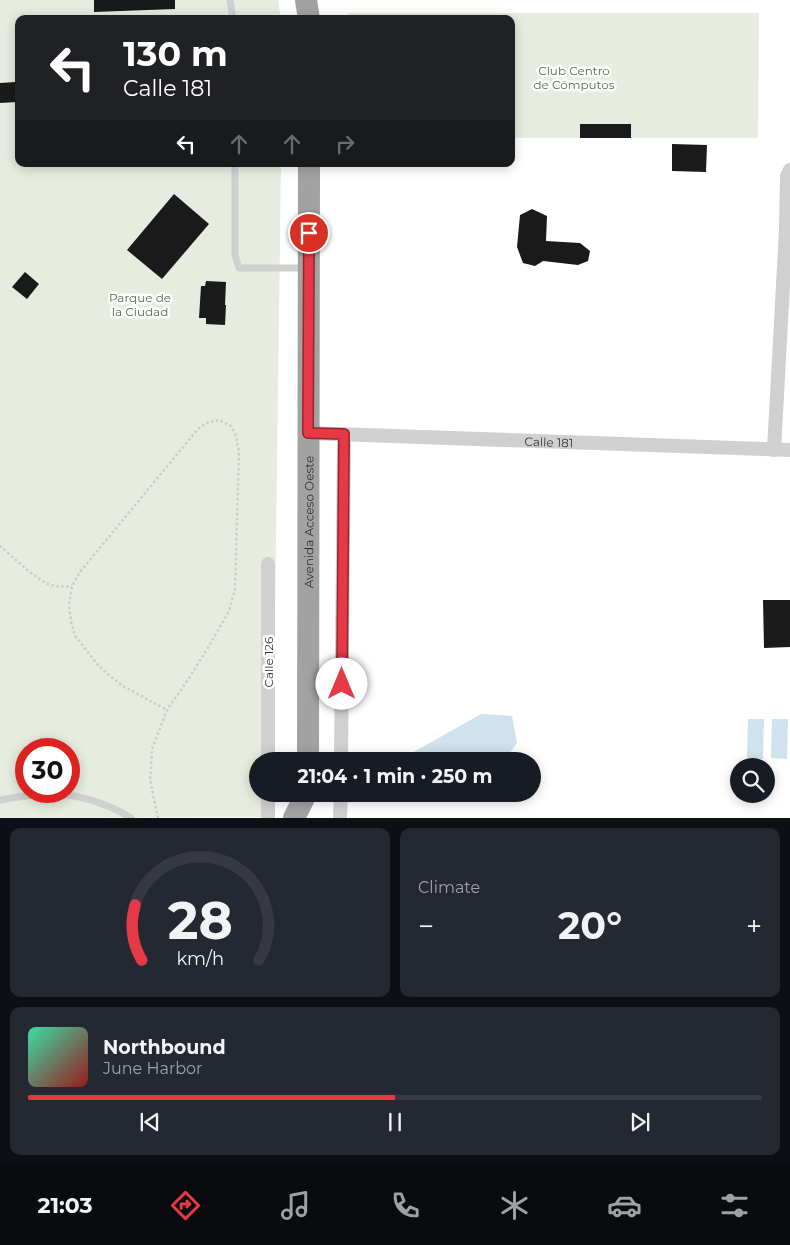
<!DOCTYPE html>
<html lang="en">
<head>
<meta charset="utf-8">
<style>
  :root { --surface:#171b24; --page:#242831; --text:#f1f3f6; --muted:#9ea1a6; --line:#363941; --accent:#e63946 }
  body { margin:0; font-family:Montserrat,sans-serif; background:var(--page); color:var(--text); height:100vh; display:flex; flex-direction:column; font-size:19px; white-space:nowrap }
  * { box-sizing:border-box; margin:0 }
  p { font-size:16px; color:var(--muted) }
  .icon { flex:none; width:28px; height:28px; fill:none; stroke:currentColor; stroke-width:2; stroke-linecap:round; stroke-linejoin:round }
  .map { position:relative; height:818px; overflow:hidden }
  .side { display:flex; flex-direction:column; gap:10px; padding:10px; background:#0d0f14; flex:1 }
  .side>* { flex:none }
  .hud { position:absolute; left:15px; top:15px; width:500px; height:152px; border-radius:10px; box-shadow:0 2px 12px #0003; background:#202124; color:#fff; overflow:hidden }
  .tools { position:absolute; left:730px; top:758px; display:grid; gap:10px }
  .tools a { display:grid; place-items:center; width:45px; height:45px; border-radius:50%; background:var(--surface); box-shadow:0 2px 12px #0003; font-size:25px }
  .speed { position:absolute; left:15px; top:738px; display:flex; gap:10px; font-size:25px; font-weight:700; text-align:center }
  .speed>* { display:grid; place-content:center; width:65px; height:65px; border-radius:50%; background:var(--surface); box-shadow:0 2px 12px #0003; line-height:1 }
  .speed .limit { border:8px solid #d22; background:#fff; color:#111 }
  .pin { position:absolute; display:grid; place-items:center; width:42px; height:42px; color:#fff; margin:-21px; border:2px solid #fff; border-radius:50%; box-shadow:0 1px 5px #0007 }
  .me { position:absolute; width:55px; margin:-28px; rotate:0deg; stroke-linejoin:round; filter:drop-shadow(0 0 4px #0008) }
  .turn { display:flex; align-items:center; gap:18px; height:105px; padding:0 25px; font-size:22px }
  .turn .icon { width:65px; height:65px; stroke-width:2.5 }
  .turn b { display:block; font-size:35px; line-height:42px }
  .lanes { display:flex; align-items:center; height:48px; padding:0 25px; background:#0003; justify-content:center; gap:25px; direction:ltr }
  .lanes .off { opacity:.35 }
  .big { font-size:38px; font-weight:700; line-height:1.1 }
  .side .widget { flex:1; display:flex; flex-direction:column; justify-content:center; gap:8px; min-width:0; padding:0 18px; border-radius:10px; background:var(--page) }
  .side .dial { align-items:center; gap:0 }
  .dial svg { height:130px; overflow:visible; fill:none; stroke:var(--line); stroke-width:7; stroke-linecap:round; text-anchor:middle }
  .dial text { fill:var(--text); stroke:none }
  .song { display:flex; align-items:center; gap:15px }
  .cover { width:60px; height:60px; border-radius:8px; background:linear-gradient(135deg,hsl(160 70% 55%),hsl(0 70% 35%)) }
  .played { height:5px; border-radius:2px; background:linear-gradient(90deg,var(--accent) 50%,var(--line) 50%) }
  .keys { display:flex; justify-content:space-around; direction:ltr }
  .heat { display:flex; justify-content:space-between; align-items:center; font-size:28px; direction:ltr }
  .side .tiles { flex:1; display:grid; gap:10px; grid-template-columns:1fr 1fr }
  .widget:last-child { grid-column:span 2 }
  .trip { position:absolute; left:249px; top:752px; width:292px; height:50px; border-radius:25px; background:var(--surface); box-shadow:0 2px 12px #0003; font-weight:700; line-height:50px; text-align:center }
  .tabs { display:flex; height:80px; justify-content:space-around; align-items:center; background:#090b0e; color:var(--muted) }
  .tabs .icon { width:35px; height:35px }
  .tabs .active { color:var(--accent) }
  .tabs b { font-size:22px; color:var(--text) }
  .map>svg:first-child { display:block }
  .green { fill:#e6ecdf; fill-rule:evenodd }
  .water { fill:#cfe2ee }
  .building { fill:#1a1a1a }
  .lines { fill:none; stroke-linecap:round; stroke-linejoin:round }
  .path { stroke:#cdcdcd; stroke-width:2.5; stroke-dasharray:2.5 2.5; stroke-linecap:butt }
  .service { stroke:#d0d0d0; stroke-width:7 }
  .minor { stroke:#d0d0d0; stroke-width:14 }
  .trunk { stroke:#a2a2a2; stroke-width:22 }
  .route-casing { stroke:#96252e; stroke-width:12 }
  .route { stroke:#e63946; stroke-width:9 }
  .labels { text-anchor:middle; dominant-baseline:central; stroke-width:5; stroke-linejoin:round; paint-order:stroke }
  .park-label { font-size:12px; fill:#56703f; stroke:#fff }
  .street-label { font-size:12px; fill:#333; stroke:#fff }
</style>
</head>
<body>
<div class="map">
<svg width="790" height="818" viewBox="0 0 790 818">
  <rect width="100%" height="100%" fill="#fff"/>
  <!-- green -->
  <g class="green">
    <path d="M0,0h278l3,19h-262v145h262l-8,597h-15v33h15v23l-273,1zM26,749h43v42h-43z"/>
    <path d="M348,13h411l-1,125h-247v-119h-163z"/>
  </g>
  <!-- water -->
  <g class="water">
    <path d="M481,714l31,2 5,27 -13,18h-98l-3,-3z"/>
    <path d="M748,719h16l-1,40 -16,-1z"/>
    <path d="M772,719h16l-1,40 -16,-1z"/>
  </g>
  <!-- building -->
  <g class="building">
    <path d="M94,0h81v9l-81,3z"/>
    <path d="M16,82l1,20 -17,1v-20z"/>
    <rect x="580" y="124" width="51" height="14"/>
    <path d="M672,144l35,1 -1,27 -34,-1z"/>
    <path d="M174,194l35,30 -47,55 -35,-29z"/>
    <path d="M532,209l15,7 -1,25 34,2 10,8 -2,10 -10,4 -35,-4 -8,5 -12,-3 -6,-16 3,-32z"/>
    <path d="M25,272l14,12 -12,15 -15,-12z"/>
    <path d="M206,281l20,1 -1,23h1l-1,20 -19,-1v-6h-7l2,-32h4z"/>
    <path d="M763,600h27v47l-26,1z"/>
  </g>
  <g class="lines">
    <!-- path -->
    <g class="path">
      <path d="M0,546c13,11 33,31 48,38 8,3 16,3 24,2"/>
      <path d="M158,818l-8,-38 2,-31 15,-39 22,-32 20,-32 20,-35 6,-22 4,-137 -3,-16 -5,-10 -12,-6 -13,3 -9,7 -117,142 -8,14 -3,19 2,16 4,15 23,29 12,11 13,10 44,24"/>
    </g>
    <!-- service -->
    <g class="service">
      <path d="M230,0l3,19"/>
      <path d="M235,164v91l4,13h67"/>
      <path d="M0,800c18,-3 36,-7 54,-6 27,1 54,10 77,24"/>
    </g>
    <!-- minor -->
    <g class="minor">
      <path id="s1" d="M308,433l482,17"/>
      <path d="M774,450l12,-220 1,-54 3,-6"/>
      <path d="M268,761v-197"/>
      <path d="M341,761l3,-326"/>
      <path d="M268,818v-24"/>
      <path d="M340,818l1,-24"/>
    </g>
    <!-- trunk -->
    <g class="trunk">
      <path d="M306,0l3,19"/>
      <path id="s2" d="M308,761l1,-597"/>
      <path d="M294,818l12,-24"/>
    </g>
  </g>
  <g class="lines">
    <!-- route casing -->
    <g class="route-casing">
      <path id="route" d="M309,233l-1,200 36,1 -2,250"/>
    </g>
    <!-- route -->
    <use href="#route" class="route"/>
  </g>
  <g class="labels">
    <!-- park labels -->
    <g class="park-label">
      <text x="574" y="70">Club Centro<tspan x="574" dy="14">de Cómputos</tspan></text>
      <text x="140" y="297">Parque de<tspan x="140" dy="14">la Ciudad</tspan></text>
    </g>
    <!-- street labels -->
    <g class="street-label">
      <text stroke="none"><textPath href="#s1" startOffset="241">Calle 181</textPath></text>
      <text stroke="none"><textPath href="#s2" startOffset="239">Avenida Acceso Oeste</textPath></text>
      <text transform="translate(268 662) rotate(-90)">Calle 126</text>
    </g>
  </g>
</svg>
<div class="tools">
<a><svg class="icon" aria-label="search" viewBox="0 0 24 24"><circle cx="10" cy="10" r="6"/><path d="M15 15l6 6"/></svg></a>
</div>
<div class="speed"><div class="limit">30</div></div>
<div class="pin" style="left:309px;top:233px;background:#d93025"><svg class="icon" aria-label="arrive" viewBox="0 0 24 24"><path d="M6 21V4h12l-3 4 3 4H6"/></svg></div>
<svg class="me" style="left:342px;top:684px" viewBox="-20 -20 40 40"><circle r="19" fill="#fff"/><path d="M0-13L10 11 0 6-10 11z" fill="#e63946"/></svg>
<div class="trip">21:04 · 1 min · 250 m</div>
<div class="hud">
<div class="turn"><svg class="icon" aria-label="left" viewBox="0 0 24 24"><path d="M17 20v-9H6M10 6l-5 5 5 5"/></svg><div><b>130 m</b>Calle 181</div></div>
<div class="lanes"><svg class="icon" aria-label="left" viewBox="0 0 24 24"><path d="M17 20v-9H6M10 6l-5 5 5 5"/></svg><svg class="icon off" aria-label="ahead" viewBox="0 0 24 24"><path d="M12 20V5M6 11l6-6 6 6"/></svg><svg class="icon off" aria-label="ahead" viewBox="0 0 24 24"><path d="M12 20V5M6 11l6-6 6 6"/></svg><svg class="icon off" aria-label="right" viewBox="0 0 24 24"><path d="M7 20v-9h11M14 6l5 5-5 5"/></svg></div>
</div>
</div>
<section class="side">
<div class="tiles">
<div class="widget dial"><svg viewBox="0 0 100 80">
<path d="M14 69A42 42 0 1 1 86 69"/>
<path d="M14 69A42 42 0 0 1 10 35" stroke="#e63946"/>
<text x="50" y="56" font-size="32" font-weight="700">28</text>
<text x="50" y="72" font-size="11">km/h</text>
</svg></div>
<div class="widget"><p>Climate</p>
<div class="heat"><a>−</a><b class="big">20°</b><a>+</a></div>
</div>
<div class="widget">
<div class="song"><i class="cover"></i><div><b>Northbound</b><p>June Harbor</p></div></div>
<div class="played"></div>
<div class="keys"><svg class="icon" aria-label="previous" viewBox="0 0 24 24"><path d="M18 5L8 12l10 7zM5 5v14"/></svg><svg class="icon" aria-label="pause" viewBox="0 0 24 24"><path d="M8 5v14M16 5v14"/></svg><svg class="icon" aria-label="next" viewBox="0 0 24 24"><path d="M6 5l10 7-10 7zM19 5v14"/></svg></div>
</div>
</div>
</section>
<nav class="tabs">
<b>21:03</b>
<svg class="icon active" aria-label="directions" viewBox="0 0 24 24"><path d="M12 3l9 9-9 9-9-9zM9 14v-3h6M13 9l2 2-2 2"/></svg>
<svg class="icon" aria-label="music" viewBox="0 0 24 24"><path d="M9 18V5l10-2v13"/><circle cx="6" cy="18" r="3"/><circle cx="16" cy="16" r="3"/></svg>
<svg class="icon" aria-label="phone" viewBox="0 0 24 24"><path d="M5 4h4l2 5-3 2q2 4 5 5l2-3 5 2v4C11 20 4 13 5 4z"/></svg>
<svg class="icon" aria-label="climate" viewBox="0 0 24 24"><path d="M12 3v18M4 7l16 10M4 17L20 7"/></svg>
<svg class="icon" aria-label="car" viewBox="0 0 24 24"><path d="M5 17H2v-5l4-1 3-4h7l3 4 3 1v5h-3M9 17h6M6 11h13"/><circle cx="7" cy="17" r="2"/><circle cx="17" cy="17" r="2"/></svg>
<svg class="icon" aria-label="filters" viewBox="0 0 24 24"><path d="M4 7h16M4 17h16"/><circle cx="9" cy="7" r="2"/><circle cx="15" cy="17" r="2"/></svg>
</nav>
</body>
</html>
